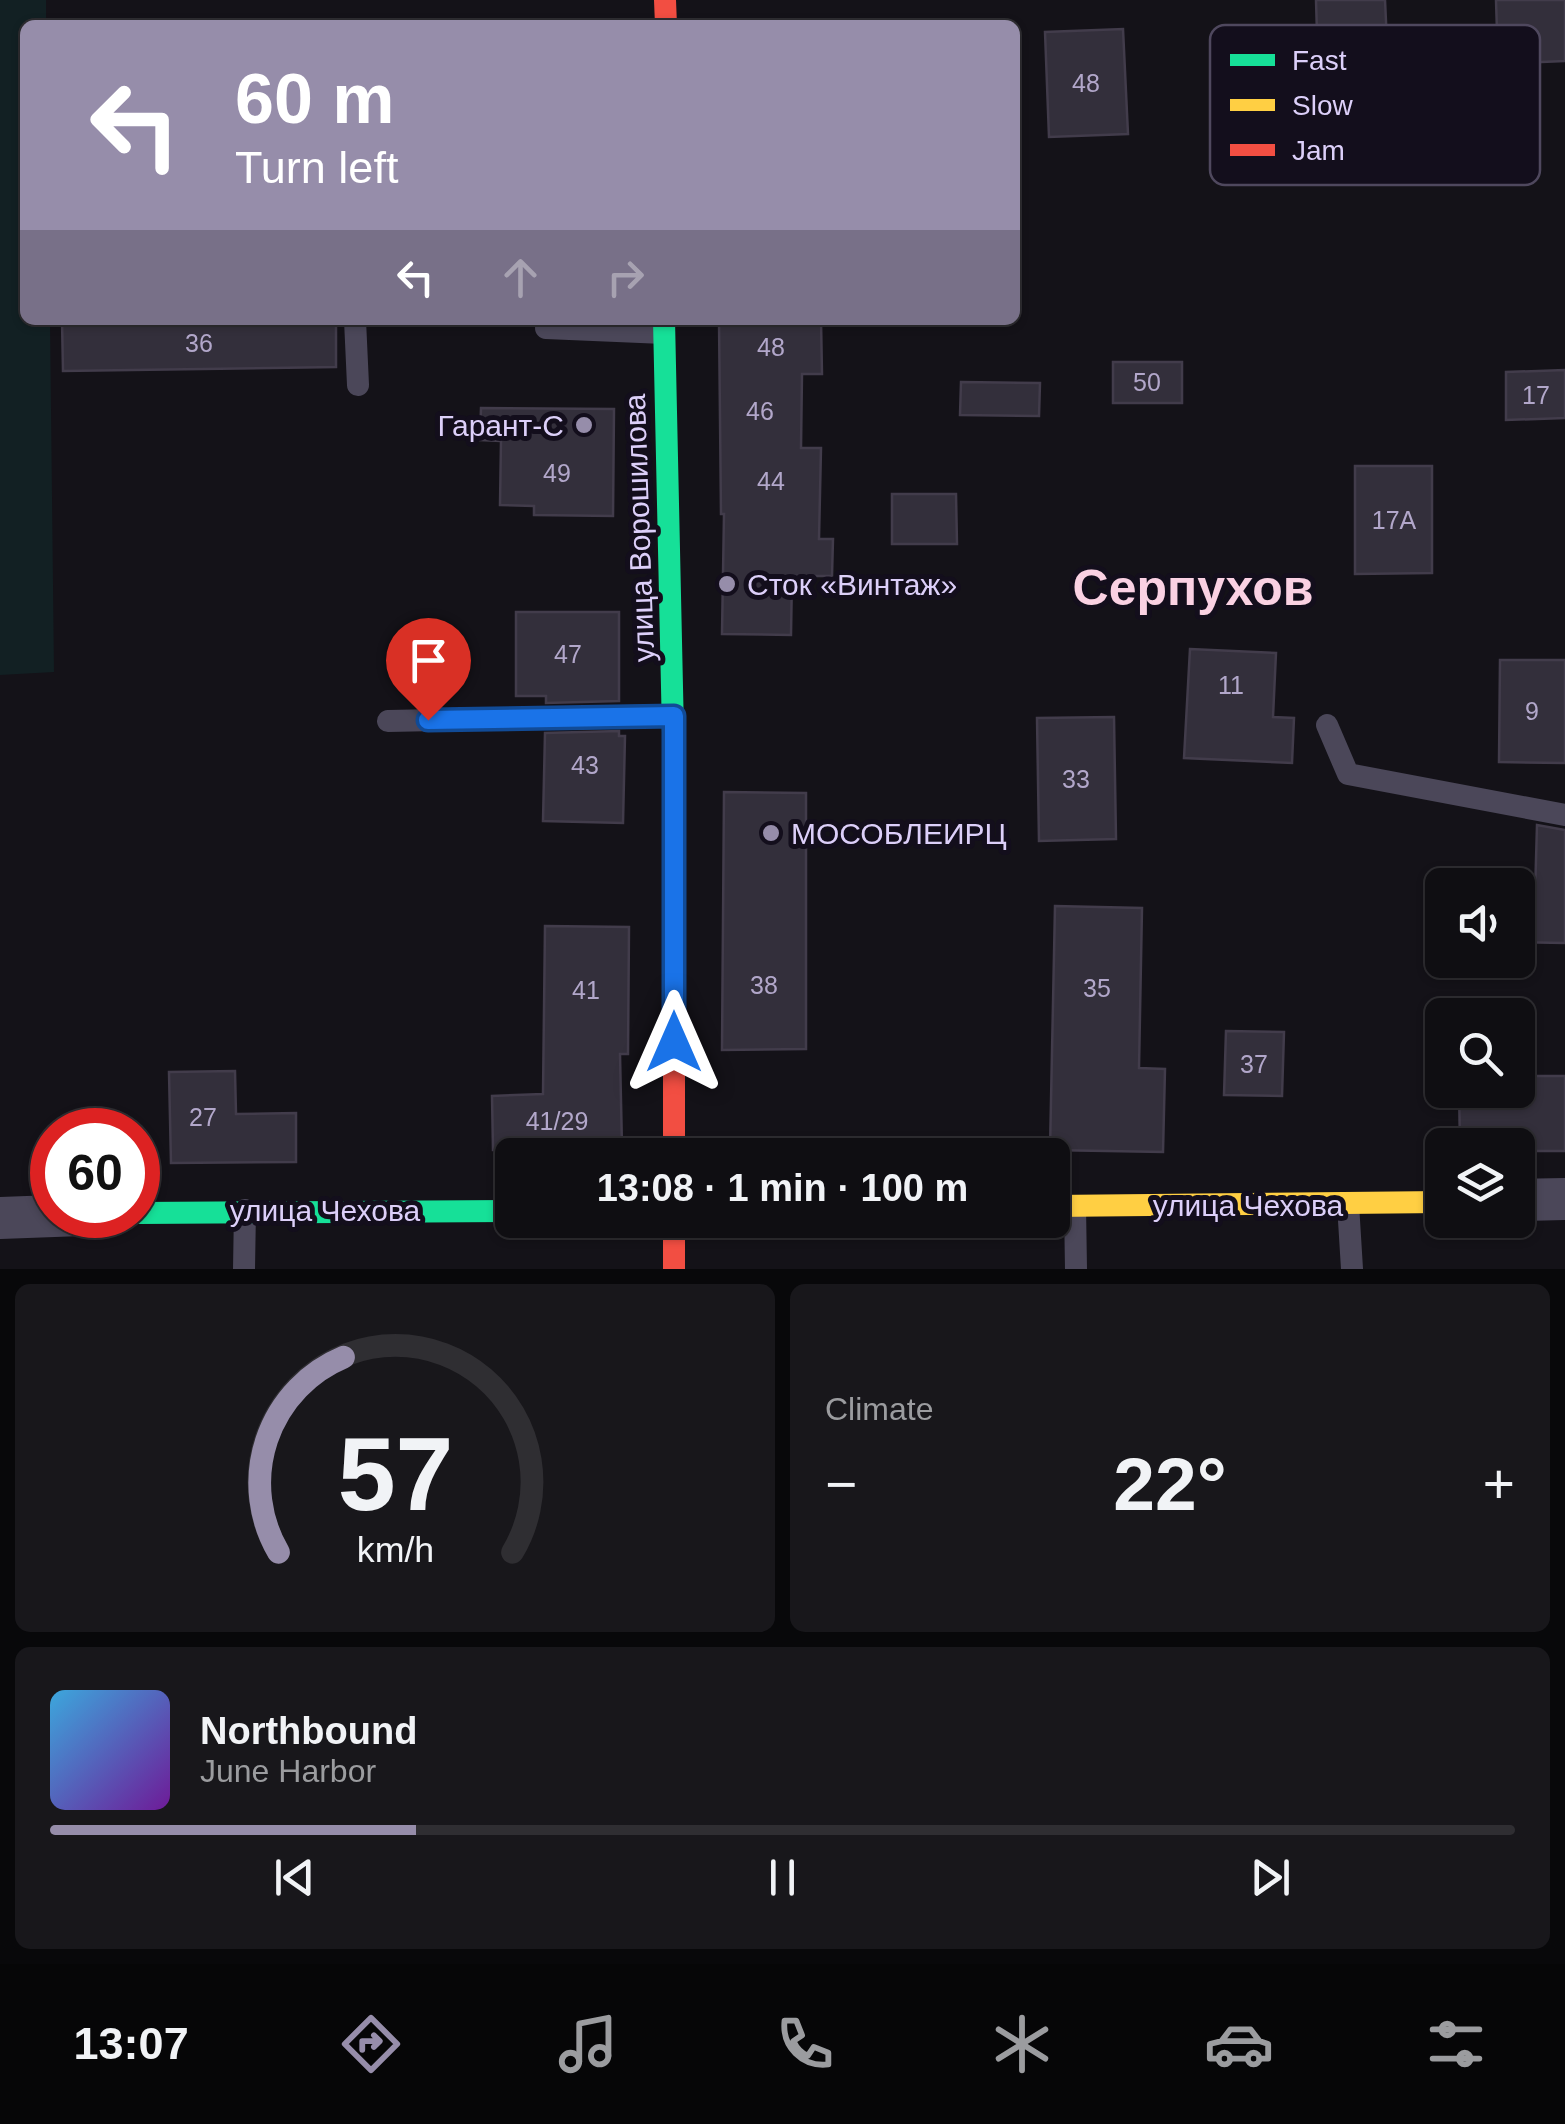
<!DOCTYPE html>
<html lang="en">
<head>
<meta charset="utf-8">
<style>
  :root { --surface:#0f0e12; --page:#18171b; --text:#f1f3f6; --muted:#9b9c9f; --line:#2f2e32; --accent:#968daa }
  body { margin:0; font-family:Arial,sans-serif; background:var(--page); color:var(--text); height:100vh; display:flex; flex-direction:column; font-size:38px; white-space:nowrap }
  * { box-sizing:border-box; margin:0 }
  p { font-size:32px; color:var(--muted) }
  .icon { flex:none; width:55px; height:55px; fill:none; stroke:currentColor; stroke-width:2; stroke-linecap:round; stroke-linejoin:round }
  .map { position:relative; height:1269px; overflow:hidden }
  .details { display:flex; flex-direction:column; gap:15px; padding:15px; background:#08080a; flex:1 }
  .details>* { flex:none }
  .top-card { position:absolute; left:20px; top:20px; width:1000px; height:305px; border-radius:15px; box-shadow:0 2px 8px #0004,0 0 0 2px var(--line); background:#968daa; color:#fff; overflow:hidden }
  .fabs { position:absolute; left:1425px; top:868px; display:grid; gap:20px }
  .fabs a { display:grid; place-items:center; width:110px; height:110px; border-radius:15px; background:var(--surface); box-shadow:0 2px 8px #0004,0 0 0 2px var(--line); font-size:50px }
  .speed { position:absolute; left:30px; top:1108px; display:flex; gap:20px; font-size:50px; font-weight:700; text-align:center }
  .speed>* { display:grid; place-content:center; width:130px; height:130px; border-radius:50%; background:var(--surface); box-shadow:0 2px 8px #0004,0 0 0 2px var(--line); line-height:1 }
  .speed .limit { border:15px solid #d22; background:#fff; color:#111 }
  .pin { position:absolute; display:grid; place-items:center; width:85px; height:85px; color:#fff; margin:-102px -42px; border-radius:50% 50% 50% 0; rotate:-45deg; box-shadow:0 0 10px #0007 }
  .pin .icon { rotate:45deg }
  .me { position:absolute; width:110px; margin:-55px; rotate:0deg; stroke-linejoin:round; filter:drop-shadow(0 0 8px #0008) }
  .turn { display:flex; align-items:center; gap:35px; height:210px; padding:0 50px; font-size:45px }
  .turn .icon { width:130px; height:130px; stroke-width:2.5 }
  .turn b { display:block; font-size:70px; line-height:85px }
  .lanes { display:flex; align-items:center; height:95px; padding:0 50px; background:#0003; justify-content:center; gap:50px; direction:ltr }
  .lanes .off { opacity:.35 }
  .big { font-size:75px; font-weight:800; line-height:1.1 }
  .details .tile { flex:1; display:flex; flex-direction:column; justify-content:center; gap:15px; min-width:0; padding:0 35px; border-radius:15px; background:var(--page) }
  .details .dial { align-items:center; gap:0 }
  .dial svg { height:260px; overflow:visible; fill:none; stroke:var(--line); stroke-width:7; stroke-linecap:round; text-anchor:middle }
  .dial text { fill:var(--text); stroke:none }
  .song { display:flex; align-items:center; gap:30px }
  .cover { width:120px; height:120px; border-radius:15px; background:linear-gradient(135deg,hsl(200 70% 55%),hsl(280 70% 35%)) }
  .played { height:10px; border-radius:5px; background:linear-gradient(90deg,var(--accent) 25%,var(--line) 25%) }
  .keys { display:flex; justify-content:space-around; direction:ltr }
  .heat { display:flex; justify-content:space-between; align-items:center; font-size:55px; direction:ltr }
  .details .tiles { flex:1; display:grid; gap:15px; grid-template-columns:1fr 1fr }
  .tile:last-child { grid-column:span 2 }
  .trip { position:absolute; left:495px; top:1138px; width:575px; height:100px; border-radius:15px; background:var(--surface); box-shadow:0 2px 8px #0004,0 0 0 2px var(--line); font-weight:800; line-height:100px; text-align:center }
  .tabs { display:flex; height:160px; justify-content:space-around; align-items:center; background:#060607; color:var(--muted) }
  .tabs .icon { width:70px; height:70px }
  .tabs .current { color:var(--accent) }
  .tabs b { font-size:45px; color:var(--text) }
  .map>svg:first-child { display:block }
  .green { fill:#122023 }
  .building { fill:#332f3b; stroke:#423c4b; stroke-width:2.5 }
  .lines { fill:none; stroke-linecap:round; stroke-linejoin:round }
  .lane { stroke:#4b4759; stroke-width:22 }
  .street { stroke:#4b4759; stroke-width:42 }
  .fast { stroke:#16e098; stroke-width:22 }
  .slow { stroke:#ffcf43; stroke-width:22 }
  .jam { stroke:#f24e42; stroke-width:22 }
  .route-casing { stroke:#114b97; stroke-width:25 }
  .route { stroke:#1a73e8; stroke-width:18 }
  .poi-dot { fill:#968daa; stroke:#130e1c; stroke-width:4 }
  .labels { text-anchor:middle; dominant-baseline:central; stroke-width:10; stroke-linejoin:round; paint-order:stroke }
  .number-label { font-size:25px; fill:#b2a7ca }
  .poi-label { font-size:30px; fill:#dccff9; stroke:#130e1c; text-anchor:start }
  .street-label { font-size:30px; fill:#dccff9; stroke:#130e1c }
  .town-label { font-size:50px; font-weight:bold; fill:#fad1e3; stroke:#130e1c }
  .key { fill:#130e1c; stroke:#4f485e; stroke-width:2.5 }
  .key-label { font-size:28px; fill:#dccff9 }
</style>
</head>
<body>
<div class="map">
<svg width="1565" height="1269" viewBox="0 0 1565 1269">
  <rect width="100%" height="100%" fill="#141218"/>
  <!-- green -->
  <path class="green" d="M0,0h46v25h-21v295h25l4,352 -54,3z"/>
  <!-- building -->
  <g class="building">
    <path d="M1316,0h69l3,65 -70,3z"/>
    <path d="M1496,0h69v61l-67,3z"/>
    <path d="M1123,29l5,105 -79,3 -4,-105z"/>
    <path d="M62,320h274v47l-273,4z"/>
    <path d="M719,320h102l1,54h-20l-1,74h20l-2,91h14l-1,37h-40l-1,59 -69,-1 2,-120h-3z"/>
    <rect x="1113" y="362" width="69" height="41"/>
    <path d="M1565,370v48l-59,2v-48z"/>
    <path d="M961,382l79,1 -1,33 -79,-1z"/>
    <path d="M481,408l133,1 -1,107 -79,-1v-9l-34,-1 1,-64 -21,-1z"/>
    <path d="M1355,466h77v107l-77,1z"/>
    <path d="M892,494h64l1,50h-65z"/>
    <path d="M516,612h103v89l-73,2v-7h-30z"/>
    <path d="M1190,649l86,4 -3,64 21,1 -2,45 -108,-5z"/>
    <path d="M1500,660h65v103l-66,-1z"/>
    <path d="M1114,717l2,122 -77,2 -2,-123z"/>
    <path d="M619,731v5h6l-2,87 -80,-2 2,-88z"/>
    <path d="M724,792l82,1v256l-84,1z"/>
    <path d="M1537,825l28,5v113l-47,-1v-47h17z"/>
    <path d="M1055,906l87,2 -3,160 26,1 -2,83 -113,-2z"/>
    <path d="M545,926l84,1 -1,127h-8l2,93 -129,3 -1,-54 51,-2z"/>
    <path d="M1226,1031l58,1 -2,64 -58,-1z"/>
    <path d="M235,1071l1,43 60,-1v49l-125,1 -2,-91z"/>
    <path d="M1518,1076h47v75h-47v-6h-58l-1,-55h59z"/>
  </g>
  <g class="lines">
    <!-- lane -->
    <g class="lane">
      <path d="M355,320l3,65"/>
      <path d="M546,328l118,5"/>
      <path d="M388,721l286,-6"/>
      <path d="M1327,725l21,49 217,41"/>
      <path d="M1348,1204l4,65"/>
      <path d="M1075,1206l1,63"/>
      <path d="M244,1269l1,-59"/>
    </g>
    <!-- street -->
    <g class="street">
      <path d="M1518,1200l47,-1"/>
      <path d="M0,1218l81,-3"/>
    </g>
    <!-- fast -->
    <g class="fast">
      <path d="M664,320l10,459"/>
      <path d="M138,1213l374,-2"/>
    </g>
    <!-- slow -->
    <path class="slow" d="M1052,1206l390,-4"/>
    <!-- jam -->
    <g class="jam">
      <path d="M665,0l1,25"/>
      <path d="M674,779v376"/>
      <path d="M674,1220v49"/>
    </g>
  </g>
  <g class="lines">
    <!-- route casing -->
    <g class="route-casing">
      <path id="route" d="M428,720l246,-4v326"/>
    </g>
    <!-- route -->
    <use href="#route" class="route"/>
  </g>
  <!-- markers -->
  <g class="poi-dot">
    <circle cx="584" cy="425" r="10"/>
    <circle cx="727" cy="584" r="10"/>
    <circle cx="771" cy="833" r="10"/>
  </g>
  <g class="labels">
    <!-- number labels -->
    <g class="number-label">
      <text x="1086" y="83">48</text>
      <text x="199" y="343">36</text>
      <text x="771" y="347">48</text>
      <text x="1147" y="382">50</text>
      <text x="1536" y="395">17</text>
      <text x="760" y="411">46</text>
      <text x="557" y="473">49</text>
      <text x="771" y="481">44</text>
      <text x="1394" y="520">17А</text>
      <text x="568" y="654">47</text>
      <text x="1231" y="685">11</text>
      <text x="1532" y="711">9</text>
      <text x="585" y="765">43</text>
      <text x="1076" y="779">33</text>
      <text x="764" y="985">38</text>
      <text x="1097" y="988">35</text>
      <text x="586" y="990">41</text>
      <text x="1254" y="1064">37</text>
      <text x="203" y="1117">27</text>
      <text x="557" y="1121">41/29</text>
    </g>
    <!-- poi labels -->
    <g class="poi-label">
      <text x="564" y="425" text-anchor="end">Гарант-С</text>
      <text x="747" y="584">Сток «Винтаж»</text>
      <text x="791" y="833">МОСОБЛЕИРЦ</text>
    </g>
    <!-- street labels -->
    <g class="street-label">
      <text transform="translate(639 528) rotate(-92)">улица Ворошилова</text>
      <text x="1248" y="1205">улица Чехова</text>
      <text x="325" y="1210">улица Чехова</text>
    </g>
    <!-- town labels -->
    <g class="town-label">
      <text x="1193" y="588">Серпухов</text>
    </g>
  </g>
  <!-- legend -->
  <rect x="1210" y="25" width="330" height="160" rx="15" class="key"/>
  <rect x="1230" y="54" width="45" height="12" fill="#16e098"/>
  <rect x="1230" y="99" width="45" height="12" fill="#ffcf43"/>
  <rect x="1230" y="144" width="45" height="12" fill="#f24e42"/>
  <g class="key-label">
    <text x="1292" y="70">Fast</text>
    <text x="1292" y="115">Slow</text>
    <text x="1292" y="160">Jam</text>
  </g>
</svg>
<div class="fabs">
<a><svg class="icon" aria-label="sound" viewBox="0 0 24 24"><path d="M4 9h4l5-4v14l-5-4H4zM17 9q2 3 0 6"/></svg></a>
<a><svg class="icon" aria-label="search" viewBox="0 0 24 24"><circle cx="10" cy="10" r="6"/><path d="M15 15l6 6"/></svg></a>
<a><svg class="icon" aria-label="layers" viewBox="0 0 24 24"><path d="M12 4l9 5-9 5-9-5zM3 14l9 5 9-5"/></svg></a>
</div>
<div class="speed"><div class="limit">60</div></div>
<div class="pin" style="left:428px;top:720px;background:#d93025"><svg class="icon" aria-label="arrive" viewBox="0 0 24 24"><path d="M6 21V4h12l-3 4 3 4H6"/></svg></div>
<svg class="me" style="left:674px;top:1042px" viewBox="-20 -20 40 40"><path d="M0-17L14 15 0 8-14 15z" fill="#1a73e8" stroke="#fff" stroke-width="4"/></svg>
<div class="trip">13:08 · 1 min · 100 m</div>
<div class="top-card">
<div class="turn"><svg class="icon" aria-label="left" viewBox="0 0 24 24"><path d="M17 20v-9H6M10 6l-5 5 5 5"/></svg><div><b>60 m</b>Turn left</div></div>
<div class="lanes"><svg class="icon" aria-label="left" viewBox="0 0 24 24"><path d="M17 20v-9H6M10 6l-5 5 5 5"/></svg><svg class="icon off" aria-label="ahead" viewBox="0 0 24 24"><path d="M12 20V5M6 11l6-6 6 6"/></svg><svg class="icon off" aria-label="right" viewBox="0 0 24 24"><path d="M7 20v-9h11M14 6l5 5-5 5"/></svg></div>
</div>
</div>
<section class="details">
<div class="tiles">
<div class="tile dial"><svg viewBox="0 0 100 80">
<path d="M14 69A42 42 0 1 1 86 69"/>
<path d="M14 69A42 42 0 0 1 34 9" stroke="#968daa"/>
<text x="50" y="56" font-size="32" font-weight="700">57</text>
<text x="50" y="72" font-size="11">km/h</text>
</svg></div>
<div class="tile"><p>Climate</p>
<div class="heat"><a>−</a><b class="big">22°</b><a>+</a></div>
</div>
<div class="tile">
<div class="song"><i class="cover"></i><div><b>Northbound</b><p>June Harbor</p></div></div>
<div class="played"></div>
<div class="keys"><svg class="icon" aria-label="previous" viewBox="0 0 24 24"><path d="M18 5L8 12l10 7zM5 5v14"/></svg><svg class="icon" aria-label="pause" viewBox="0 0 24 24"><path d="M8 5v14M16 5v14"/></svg><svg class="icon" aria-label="next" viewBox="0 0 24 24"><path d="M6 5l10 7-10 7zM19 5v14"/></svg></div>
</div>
</div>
</section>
<nav class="tabs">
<b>13:07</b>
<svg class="icon current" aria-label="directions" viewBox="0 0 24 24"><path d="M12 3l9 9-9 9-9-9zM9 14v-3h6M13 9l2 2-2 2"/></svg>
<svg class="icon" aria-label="music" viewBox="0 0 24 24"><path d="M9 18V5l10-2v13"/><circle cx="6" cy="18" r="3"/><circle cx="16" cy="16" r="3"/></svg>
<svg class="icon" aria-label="phone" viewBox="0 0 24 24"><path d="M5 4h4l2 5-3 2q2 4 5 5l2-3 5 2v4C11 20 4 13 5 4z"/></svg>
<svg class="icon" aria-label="climate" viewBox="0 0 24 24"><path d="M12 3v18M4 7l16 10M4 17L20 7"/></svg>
<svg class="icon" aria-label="car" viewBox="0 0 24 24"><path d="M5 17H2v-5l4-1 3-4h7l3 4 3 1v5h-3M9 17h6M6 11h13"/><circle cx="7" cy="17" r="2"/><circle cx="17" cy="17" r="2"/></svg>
<svg class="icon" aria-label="filters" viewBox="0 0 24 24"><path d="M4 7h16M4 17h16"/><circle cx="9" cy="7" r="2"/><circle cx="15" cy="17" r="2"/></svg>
</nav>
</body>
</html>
